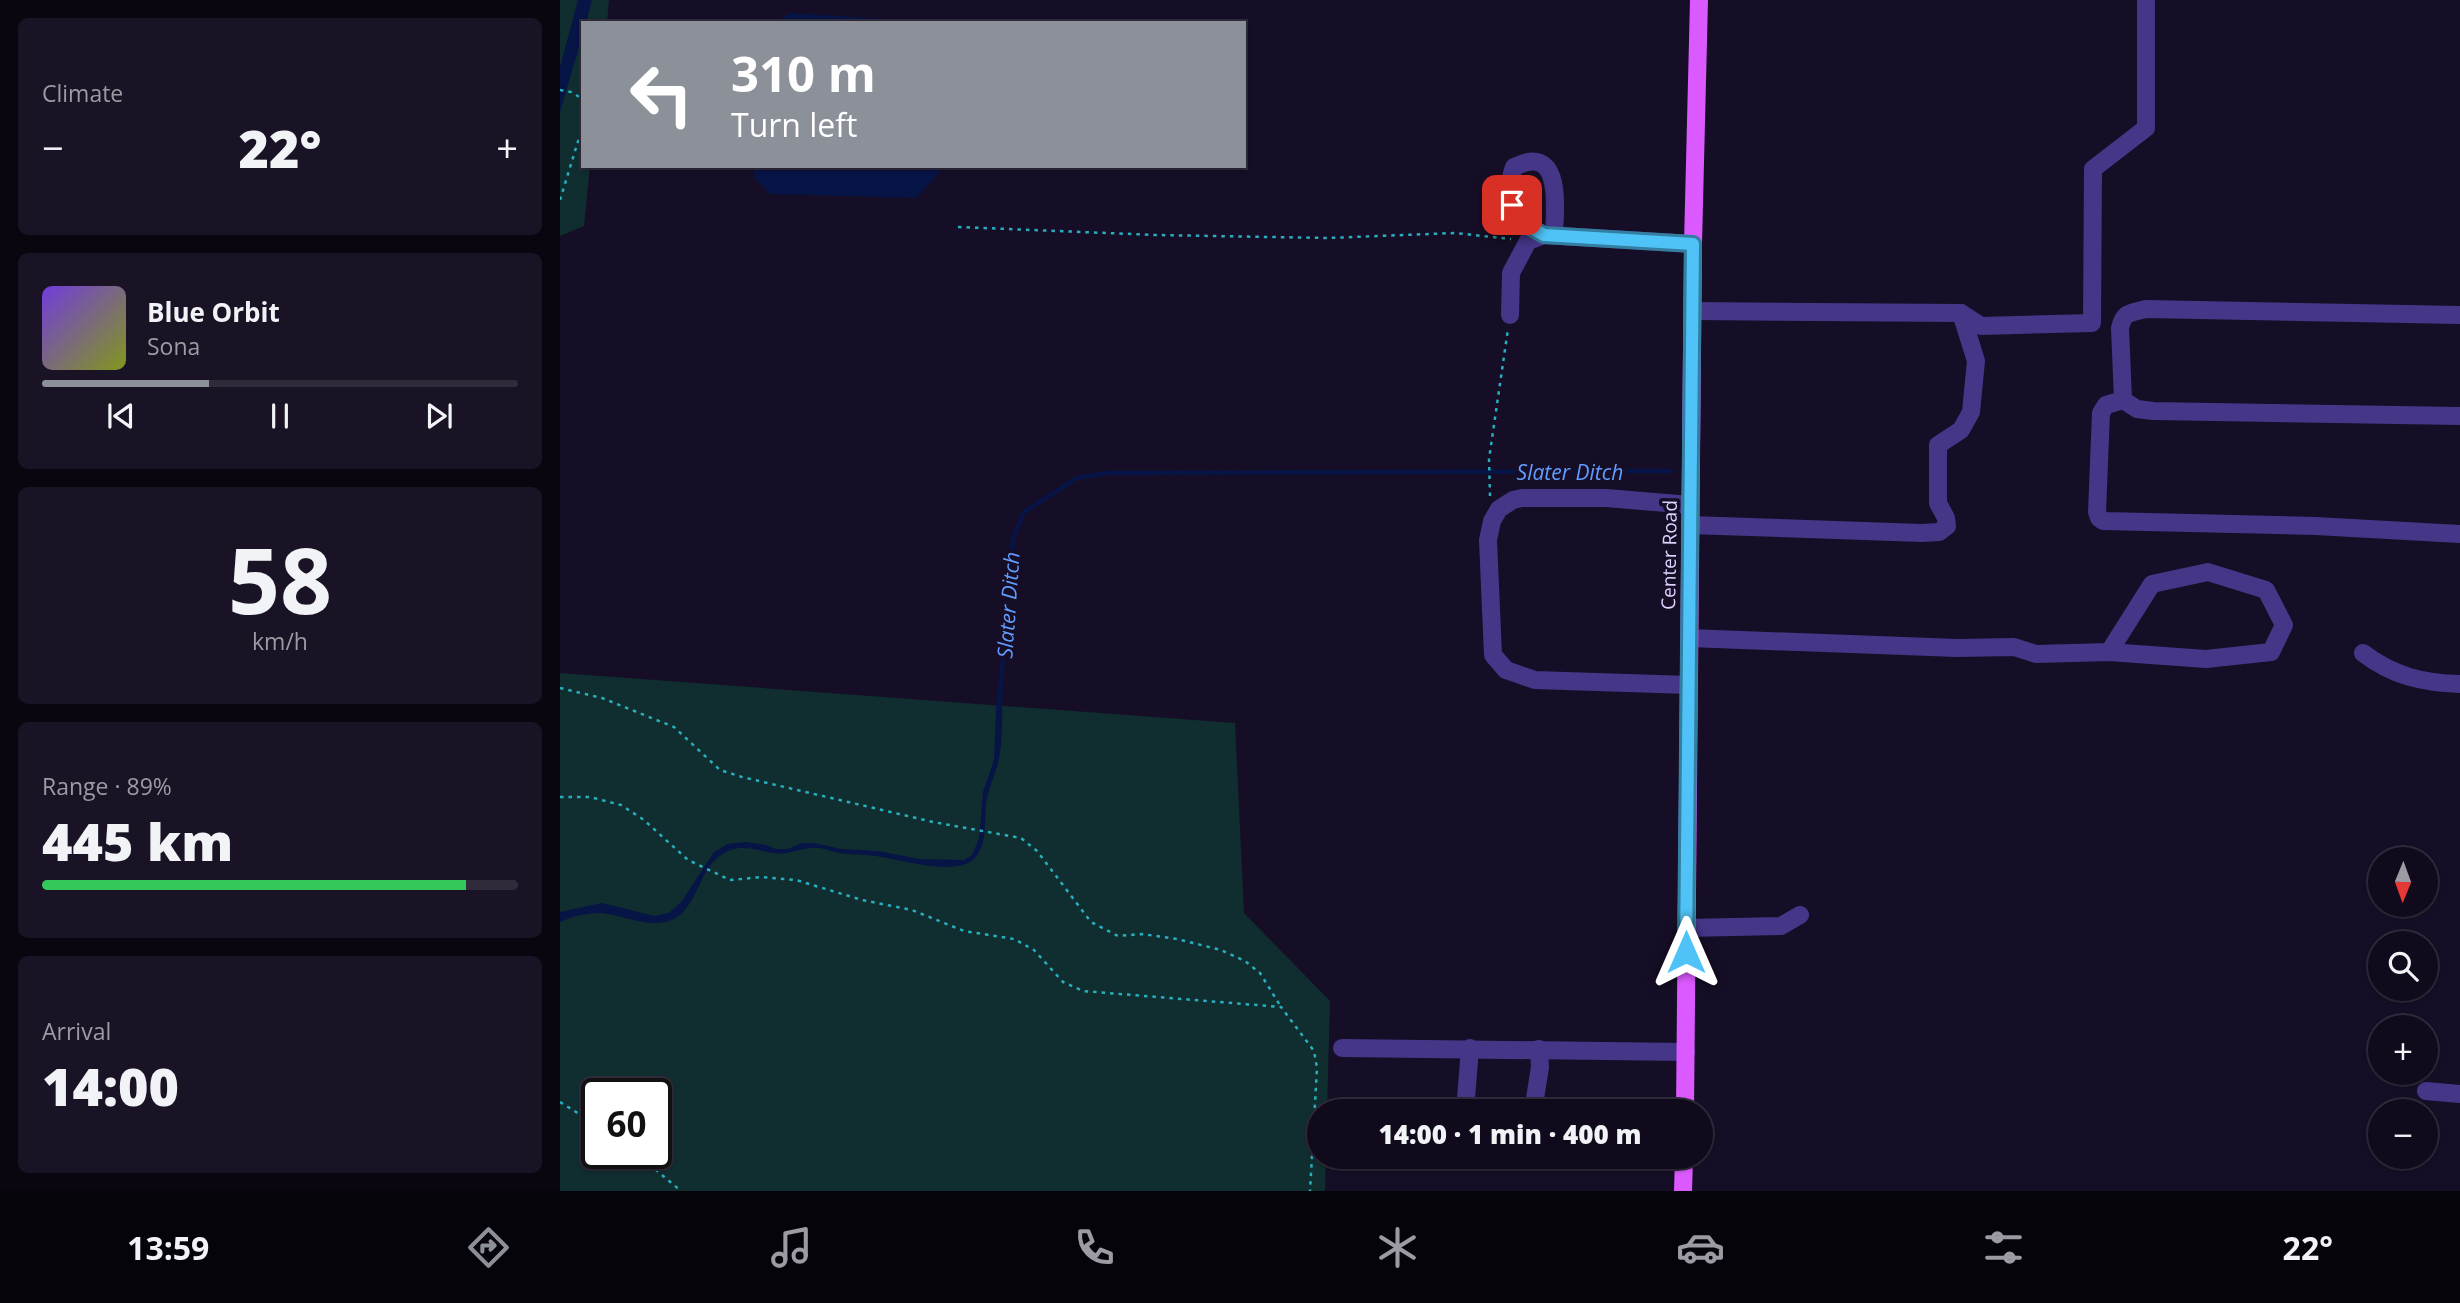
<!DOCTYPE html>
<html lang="en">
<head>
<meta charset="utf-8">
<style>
  :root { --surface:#100a1c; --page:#191325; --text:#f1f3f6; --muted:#9c9aa3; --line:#302b3b; --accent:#8c9099 }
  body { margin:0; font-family:"Open Sans",sans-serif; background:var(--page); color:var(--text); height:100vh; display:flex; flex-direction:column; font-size:26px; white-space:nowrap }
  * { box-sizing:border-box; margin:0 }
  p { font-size:23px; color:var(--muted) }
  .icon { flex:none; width:38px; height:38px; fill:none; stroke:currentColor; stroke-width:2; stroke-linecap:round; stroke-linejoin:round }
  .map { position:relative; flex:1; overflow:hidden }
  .side { display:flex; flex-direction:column; gap:18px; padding:18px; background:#09060f; width:560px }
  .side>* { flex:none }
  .hud { position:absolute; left:21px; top:21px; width:665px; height:147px; border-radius:0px; box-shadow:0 2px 5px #0004,0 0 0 2px var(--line); background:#8c9099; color:#fff; overflow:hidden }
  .needle { width:46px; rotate:181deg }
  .buttons { position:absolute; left:1808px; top:847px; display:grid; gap:14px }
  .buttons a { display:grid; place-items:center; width:70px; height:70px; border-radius:50%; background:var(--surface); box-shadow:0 2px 5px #0004,0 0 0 2px var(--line); font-size:35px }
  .speed { position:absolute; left:21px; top:1078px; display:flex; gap:14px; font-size:35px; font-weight:700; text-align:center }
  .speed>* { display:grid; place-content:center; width:91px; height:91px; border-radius:50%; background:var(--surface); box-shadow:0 2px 5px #0004,0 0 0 2px var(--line); line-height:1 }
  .speed .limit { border:4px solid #111; border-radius:10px; background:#fff; color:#111 }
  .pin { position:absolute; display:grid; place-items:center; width:60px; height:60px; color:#fff; margin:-30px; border-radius:14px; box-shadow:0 4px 10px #0006 }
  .me { position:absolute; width:77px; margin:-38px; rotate:0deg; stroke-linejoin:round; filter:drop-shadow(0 0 5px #0008) }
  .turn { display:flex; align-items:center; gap:24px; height:147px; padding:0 35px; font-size:32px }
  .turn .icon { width:91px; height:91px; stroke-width:2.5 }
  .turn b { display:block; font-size:49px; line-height:60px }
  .big { font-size:52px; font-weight:800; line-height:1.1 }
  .side .card { flex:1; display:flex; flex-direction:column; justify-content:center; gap:10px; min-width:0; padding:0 24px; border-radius:10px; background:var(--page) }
  .side .dial { align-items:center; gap:0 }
  .dial b { font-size:91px; line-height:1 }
  .song { display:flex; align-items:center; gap:21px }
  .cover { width:84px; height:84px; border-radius:10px; background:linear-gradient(135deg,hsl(260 70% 55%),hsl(70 70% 35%)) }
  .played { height:7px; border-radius:4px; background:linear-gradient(90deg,var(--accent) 35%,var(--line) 35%) }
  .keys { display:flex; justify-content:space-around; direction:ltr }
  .heat { display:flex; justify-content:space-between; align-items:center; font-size:38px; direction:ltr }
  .charge { height:10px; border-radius:5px; background:linear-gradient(90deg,#34c759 89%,var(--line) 0) }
  .trip { position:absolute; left:747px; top:1099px; width:406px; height:70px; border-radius:35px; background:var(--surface); box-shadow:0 2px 5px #0004,0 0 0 2px var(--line); font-weight:800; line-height:70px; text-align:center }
  .tabs { display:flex; height:112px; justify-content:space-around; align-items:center; background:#06040b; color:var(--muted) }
  .tabs .icon { width:49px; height:49px }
  .tabs .on { color:var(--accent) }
  .tabs b { font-size:32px; color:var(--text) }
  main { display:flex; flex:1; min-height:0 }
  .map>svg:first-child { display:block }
  .green { fill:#102d30; fill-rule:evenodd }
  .water { fill:#071446 }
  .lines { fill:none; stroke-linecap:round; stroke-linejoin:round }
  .stream { stroke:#071446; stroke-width:4.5 }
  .path { stroke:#28afbd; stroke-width:2.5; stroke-dasharray:3.5 5; stroke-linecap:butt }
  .minor { stroke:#463688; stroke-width:18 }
  .major { stroke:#db5aff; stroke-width:18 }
  .route-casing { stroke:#337fa1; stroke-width:18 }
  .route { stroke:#4fc3f7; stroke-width:12 }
  .labels { text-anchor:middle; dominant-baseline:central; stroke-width:7; stroke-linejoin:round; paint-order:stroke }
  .street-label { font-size:19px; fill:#dfd3ff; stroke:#160e26 }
  .water-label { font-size:21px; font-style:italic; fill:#619dff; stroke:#160e26 }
</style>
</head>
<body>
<main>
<section class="side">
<div class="card"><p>Climate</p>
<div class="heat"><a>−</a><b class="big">22°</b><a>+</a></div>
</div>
<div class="card">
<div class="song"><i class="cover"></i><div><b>Blue Orbit</b><p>Sona</p></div></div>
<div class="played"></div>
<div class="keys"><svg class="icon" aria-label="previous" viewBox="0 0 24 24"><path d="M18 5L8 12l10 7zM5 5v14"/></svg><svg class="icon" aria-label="pause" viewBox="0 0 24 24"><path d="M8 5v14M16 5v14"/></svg><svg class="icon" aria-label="next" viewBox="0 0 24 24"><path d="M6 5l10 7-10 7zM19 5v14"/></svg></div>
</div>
<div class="card dial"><b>58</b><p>km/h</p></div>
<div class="card"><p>Range · 89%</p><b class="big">445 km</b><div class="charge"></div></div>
<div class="card"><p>Arrival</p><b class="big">14:00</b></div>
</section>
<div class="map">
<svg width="1900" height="1191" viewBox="0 0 1900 1191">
  <rect width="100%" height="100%" fill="#160e26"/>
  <!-- green -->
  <g class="green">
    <path d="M0,0h49l-2,23h-24v143h7l-6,60 -24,10z"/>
    <path d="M0,673l675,50 9,190 86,88 -3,110h-7v46h6l-1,34h-765zM37,1094h59v59h-59z"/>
  </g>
  <!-- water -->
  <g class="water">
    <path d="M18,0h14l-6,23h-3v10l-23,79v-45z"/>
    <path d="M228,13l149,9 1,1h-161z"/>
    <path d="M195,166h185v6l-24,26 -146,-4 -16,-17z"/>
    <path d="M437,688l6,1c-2,24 1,51 -5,74 -3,12 -9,24 -11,36 -4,20 2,45 -13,60 -18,18 -76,0 -98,-3 -12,-2 -25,-1 -37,-3 -7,-1 -14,-5 -21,-5 -11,-1 -20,3 -31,5 -24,4 -45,-17 -71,6 -18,16 -21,54 -47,62 -23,7 -45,-6 -68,-8 -14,0 -28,3 -41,9v-10l42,-9 52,13 15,-3 13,-12 32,-49 14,-8 17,-2 21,3 10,4h12l14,-6h12l27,6 37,2 42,8 44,1 8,-5 7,-16 4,-47 11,-32z"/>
  </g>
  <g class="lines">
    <!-- stream -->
    <path class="stream" d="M440,692l13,-153 11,-27 53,-34 30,-5 564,-2"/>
    <!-- path -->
    <g class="path">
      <path d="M0,90l11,2 10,6 2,6"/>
      <path d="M0,200l23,-75"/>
      <path d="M398,227l198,8 172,3 127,-5 56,6"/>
      <path d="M930,496l-1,-37 19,-130"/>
      <path d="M0,688l42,10 72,29 46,43 22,7 191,45 88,16 16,13 54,71 27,14 24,-2 35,5 44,11 24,11 15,12 21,34"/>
      <path d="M0,797h30l31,8 23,15 44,40 42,20 32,-3 34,3 66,20 50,10 52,21 50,8 20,11 29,32 20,9 198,16 33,44 3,17 -7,123"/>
      <path d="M0,1102l37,23"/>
      <path d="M76,1153l45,38"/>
    </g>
    <!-- minor -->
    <g class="minor">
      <path d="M984,235c-9,-5 -23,-10 -29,-19 -7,-11 -6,-37 -1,-49 49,-25 41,41 40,68"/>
      <path d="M1133,311l268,2 20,13 111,-3 1,-154 53,-41v-128"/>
      <path d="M950,315l1,-42 17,-32 16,-6 149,9"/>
      <path d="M1563,400l-17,5 -5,8 -4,99 2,6 4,3 213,5 144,8"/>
      <path d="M1563,400l-3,-72c4,-17 11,-15 26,-19l314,6"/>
      <path d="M1563,400l14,9 16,2 307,5"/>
      <path d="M1130,525l232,8 17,-1 8,-6 -1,-8 -8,-15v-58l23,-15 10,-18 5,-51 -15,-48"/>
      <path d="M1129,638l268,10 57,-1 22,7 73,-2 97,7 65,-7 13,-27 -18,-35 -58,-18 -56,12 -43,68"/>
      <path d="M1803,653c30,23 60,30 97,31"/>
      <path d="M1128,685l-153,-5 -29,-10 -13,-15 -5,-115 4,-19 7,-12 14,-9 9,-2h84l84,7"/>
      <path d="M1126,928l95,-2 19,-11"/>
      <path d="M782,1048l344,4"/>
      <path d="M1866,1091l34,3"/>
      <path d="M905,1111l5,-63"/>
      <path d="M973,1111l7,-44 -1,-18"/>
    </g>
    <!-- major -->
    <g class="major">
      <path d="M1125,1111l8,-867 6,-244"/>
      <path d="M1123,1191l1,-34"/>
    </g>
  </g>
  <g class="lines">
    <!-- route casing -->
    <g class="route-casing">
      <path id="route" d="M952,205l2,10 7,7 23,13 149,9 -7,708"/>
    </g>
    <!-- route -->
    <use href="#route" class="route"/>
  </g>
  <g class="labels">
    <!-- street labels -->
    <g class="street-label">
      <text transform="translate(1109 555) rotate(-89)">Center Road</text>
    </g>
    <!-- water labels -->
    <g class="water-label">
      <text x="1010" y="472">Slater Ditch</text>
      <text transform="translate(448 605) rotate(-86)">Slater Ditch</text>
    </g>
  </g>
</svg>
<div class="buttons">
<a><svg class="needle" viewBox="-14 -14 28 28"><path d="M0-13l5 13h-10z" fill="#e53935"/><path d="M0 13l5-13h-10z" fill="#9c9aa3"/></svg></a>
<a><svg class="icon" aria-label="search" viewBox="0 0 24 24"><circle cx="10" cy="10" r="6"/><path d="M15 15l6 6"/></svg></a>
<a>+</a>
<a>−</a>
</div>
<div class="speed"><div class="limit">60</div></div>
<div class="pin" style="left:952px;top:205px;background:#d93025"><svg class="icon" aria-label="arrive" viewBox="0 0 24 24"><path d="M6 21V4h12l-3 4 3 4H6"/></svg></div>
<svg class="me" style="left:1126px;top:952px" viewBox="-20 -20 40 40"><path d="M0-17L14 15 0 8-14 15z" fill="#4fc3f7" stroke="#fff" stroke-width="4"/></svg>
<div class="trip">14:00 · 1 min · 400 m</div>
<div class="hud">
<div class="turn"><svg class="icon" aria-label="left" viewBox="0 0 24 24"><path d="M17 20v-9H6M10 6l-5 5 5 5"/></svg><div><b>310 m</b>Turn left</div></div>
</div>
</div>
</main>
<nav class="tabs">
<b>13:59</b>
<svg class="icon on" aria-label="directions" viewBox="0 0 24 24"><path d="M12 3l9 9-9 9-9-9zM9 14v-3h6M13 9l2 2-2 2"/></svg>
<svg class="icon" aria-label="music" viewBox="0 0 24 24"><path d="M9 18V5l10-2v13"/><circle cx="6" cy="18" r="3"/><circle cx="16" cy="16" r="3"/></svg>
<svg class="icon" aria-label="phone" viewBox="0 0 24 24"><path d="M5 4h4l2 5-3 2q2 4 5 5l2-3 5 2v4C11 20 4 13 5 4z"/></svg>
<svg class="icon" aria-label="climate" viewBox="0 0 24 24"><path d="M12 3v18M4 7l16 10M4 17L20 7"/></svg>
<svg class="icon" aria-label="car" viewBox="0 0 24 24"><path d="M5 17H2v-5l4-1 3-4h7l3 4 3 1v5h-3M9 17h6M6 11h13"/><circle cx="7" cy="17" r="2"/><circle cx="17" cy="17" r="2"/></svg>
<svg class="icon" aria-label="filters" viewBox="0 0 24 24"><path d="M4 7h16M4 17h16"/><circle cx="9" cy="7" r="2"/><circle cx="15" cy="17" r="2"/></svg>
<b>22°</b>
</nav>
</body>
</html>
